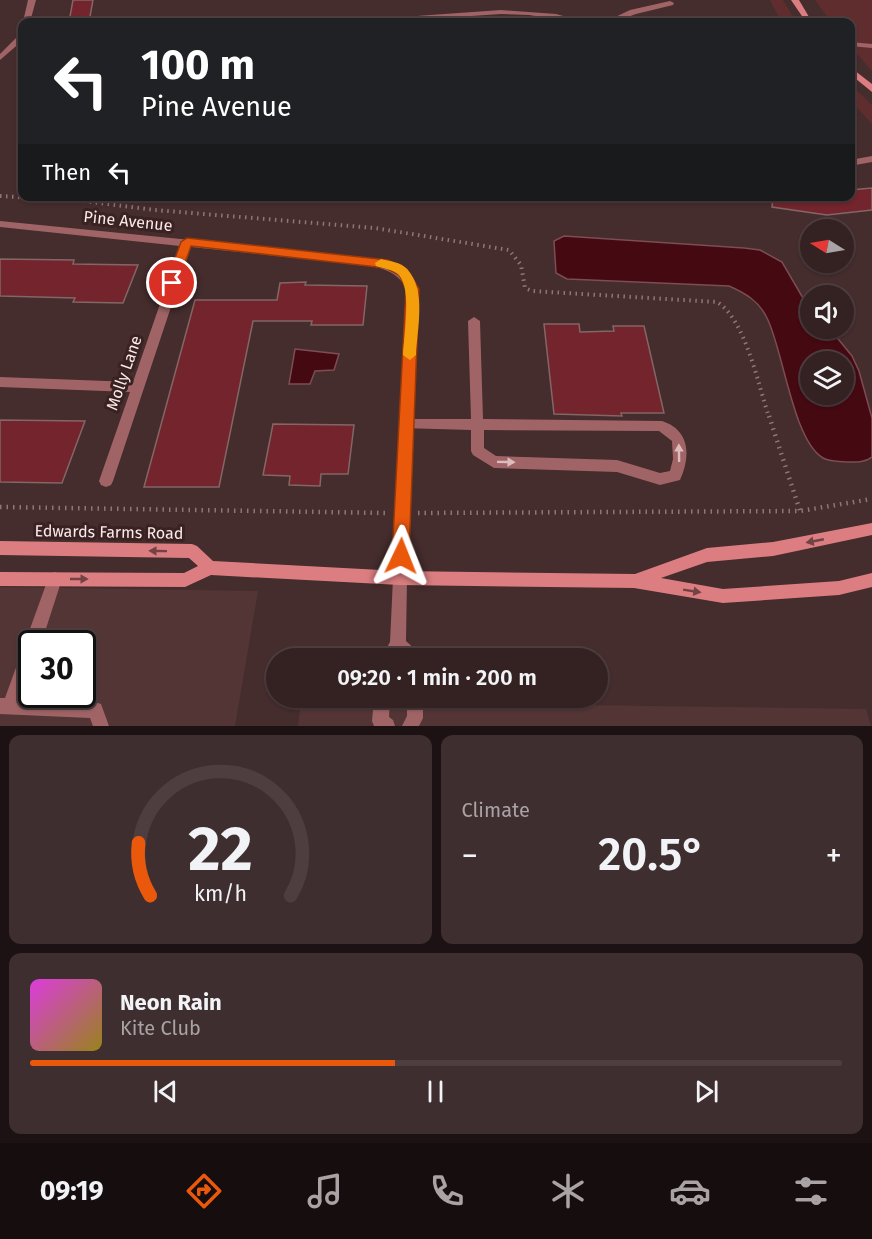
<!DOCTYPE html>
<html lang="en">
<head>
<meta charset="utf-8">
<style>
  :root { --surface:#342122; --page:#3f2e2f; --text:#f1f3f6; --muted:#a9a3a5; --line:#4e3e40; --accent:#ea580c }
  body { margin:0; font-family:"Fira Sans",sans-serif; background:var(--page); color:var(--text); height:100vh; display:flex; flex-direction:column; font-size:22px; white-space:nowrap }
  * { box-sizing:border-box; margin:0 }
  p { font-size:20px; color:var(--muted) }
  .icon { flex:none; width:33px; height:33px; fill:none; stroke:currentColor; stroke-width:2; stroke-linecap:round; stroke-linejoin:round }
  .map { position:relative; height:726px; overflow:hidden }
  .sheet { display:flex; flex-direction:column; gap:9px; padding:9px; background:#1d1213; flex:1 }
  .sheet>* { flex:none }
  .hud { position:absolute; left:18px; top:18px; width:837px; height:183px; border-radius:12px; box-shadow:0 2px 4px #0004,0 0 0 2px var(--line); background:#202124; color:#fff; overflow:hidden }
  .needle { width:39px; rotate:281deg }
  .tools { position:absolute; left:800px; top:219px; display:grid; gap:12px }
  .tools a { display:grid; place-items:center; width:54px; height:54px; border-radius:50%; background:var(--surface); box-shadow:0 2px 4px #0004,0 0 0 2px var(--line); font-size:30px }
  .speed { position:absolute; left:18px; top:630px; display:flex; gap:12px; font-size:30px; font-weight:700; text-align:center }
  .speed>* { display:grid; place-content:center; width:78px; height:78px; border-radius:50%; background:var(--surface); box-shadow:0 2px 4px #0004,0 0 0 2px var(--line); line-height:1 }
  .speed .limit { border:3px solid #111; border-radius:9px; background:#fff; color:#111 }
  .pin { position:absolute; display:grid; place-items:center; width:51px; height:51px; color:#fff; margin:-26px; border:3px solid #fff; border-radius:50%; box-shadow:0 2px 6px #0007 }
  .me { position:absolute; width:66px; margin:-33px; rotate:2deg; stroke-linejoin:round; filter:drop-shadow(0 0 4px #0008) }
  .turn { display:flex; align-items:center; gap:21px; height:126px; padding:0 24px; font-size:27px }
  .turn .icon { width:78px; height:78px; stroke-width:2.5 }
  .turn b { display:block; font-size:42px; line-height:51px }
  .then { display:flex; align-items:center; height:57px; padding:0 24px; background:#0003; gap:12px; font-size:22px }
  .big { font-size:45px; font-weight:600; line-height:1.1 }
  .sheet .tile { flex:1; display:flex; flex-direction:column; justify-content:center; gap:9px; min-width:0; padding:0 21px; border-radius:12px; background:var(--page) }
  .sheet .dial { align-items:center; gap:0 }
  .dial svg { height:156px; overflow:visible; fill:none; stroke:var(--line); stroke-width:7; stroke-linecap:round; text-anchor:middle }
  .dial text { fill:var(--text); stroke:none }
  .song { display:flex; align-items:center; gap:18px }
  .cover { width:72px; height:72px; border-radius:9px; background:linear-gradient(135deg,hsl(300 70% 55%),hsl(50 70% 35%)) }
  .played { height:6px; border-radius:3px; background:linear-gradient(90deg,var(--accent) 45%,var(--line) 45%) }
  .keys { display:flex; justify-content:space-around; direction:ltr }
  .heat { display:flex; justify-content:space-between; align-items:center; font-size:33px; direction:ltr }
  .sheet .tiles { flex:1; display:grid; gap:9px; grid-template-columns:1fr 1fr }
  .tile:last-child { grid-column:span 2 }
  .trip { position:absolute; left:266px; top:648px; width:342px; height:60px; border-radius:30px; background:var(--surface); box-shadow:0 2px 4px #0004,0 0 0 2px var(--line); font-weight:600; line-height:60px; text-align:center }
  .tab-bar { display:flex; height:96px; justify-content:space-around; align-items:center; background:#150d0e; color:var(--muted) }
  .tab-bar .icon { width:42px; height:42px }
  .tab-bar .current { color:var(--accent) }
  .tab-bar b { font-size:27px; color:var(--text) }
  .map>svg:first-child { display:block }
  .built { fill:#543536; fill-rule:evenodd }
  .green { fill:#602d2f }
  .water { fill:#450912; stroke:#7c4d53; stroke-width:1.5; fill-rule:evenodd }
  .building { fill:#73242c; stroke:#836666; stroke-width:1.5 }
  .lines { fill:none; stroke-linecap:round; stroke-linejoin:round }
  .path-far1 { stroke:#8d7777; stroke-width:4; stroke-dasharray:1.5 4.5; stroke-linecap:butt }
  .path { stroke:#8d7777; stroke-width:4.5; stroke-dasharray:1.5 5; stroke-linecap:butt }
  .lane { fill:#a06466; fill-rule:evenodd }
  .street { fill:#a06466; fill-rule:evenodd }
  .secondary { fill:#dc7e81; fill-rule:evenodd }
  .oneway { fill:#dcbcbc }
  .oneway2 { fill:#734244 }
  .route { fill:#ea580c; stroke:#983908; stroke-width:1.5 }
  .slow { fill:#f59e0b }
  .labels { text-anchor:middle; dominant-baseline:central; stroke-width:6; stroke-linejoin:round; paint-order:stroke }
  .street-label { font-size:16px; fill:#fcebeb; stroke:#3a2223 }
</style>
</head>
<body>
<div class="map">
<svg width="872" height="726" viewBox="0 0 872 726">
  <rect width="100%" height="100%" fill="#452c2d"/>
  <!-- built -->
  <g class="built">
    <path d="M0,587l258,4 -23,135h-235zM32,644h50v50h-50z"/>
    <path d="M301,701l565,8 5,17h-573z"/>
  </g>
  <!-- green -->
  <g class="green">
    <path d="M770,0h13l13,22h-15z"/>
    <path d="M815,0h57v71l-21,-24 -1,-25h-19z"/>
    <path d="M850,84l22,21v19l-21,-23z"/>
  </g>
  <!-- water -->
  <g class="water">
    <path d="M564,236l180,12 16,2 22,12 28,48v18l20,1 22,27 7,15 13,47v39c-8,6 -16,5 -26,5 -7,-1 -16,0 -23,-4 -30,-17 -40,-109 -56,-140 -8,-17 -22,-25 -38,-32l-162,-7 -11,-6 -2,-32zM810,362h33v32h-33z"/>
    <path d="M295,349l44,5 -5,16 -19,1 -5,13h-21z"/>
  </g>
  <!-- building -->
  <g class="building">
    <path d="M73,0h20l-4,22h-20z"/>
    <path d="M872,188v22l-45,5 -55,-8 1,-11h77v-6z"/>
    <path d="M0,259l74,1 -1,4 65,1 -15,38 -50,-1 2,-4 -75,-2z"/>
    <path d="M306,282l-1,3 62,1 -4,39h-52l1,-4h-59l-34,166h-75l51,-187h82l3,-17z"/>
    <path d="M544,324h35l1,8 34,-1 -1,-5h31l20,87h-43l1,3 -68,-2z"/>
    <path d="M0,420l85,1 -23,62 -62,-1z"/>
    <path d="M273,424l81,1 -6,49h-27l-1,12 -31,-1 1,-9 -27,-1z"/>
  </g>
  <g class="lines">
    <!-- path-far1 -->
    <path class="path-far1" d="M0,196l83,5 72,9 220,18 134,22 12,15 4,23 7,3 185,11c29,18 41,83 52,115"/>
    <!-- path -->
    <g class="path">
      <path d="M769,416l31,95"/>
      <path d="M0,507l386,6"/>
      <path d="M418,513l382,-2 72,-12"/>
    </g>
    <!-- lane -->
    <g class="lane">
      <path d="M474,317l6,4 3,98 179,2c28,9 29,35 18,59l-20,5 -43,-13 -123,-4 -21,-13 -2,-4v-21l-69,-2 -1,-4 1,-4 5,-1h64l-3,-98zM484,430l175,1 13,10 1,18 -3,12 -10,2 -43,-13 -121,-4 -12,-8z"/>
      <path d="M400,571l5,2 2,5 -1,63 12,11 2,6h-19l-2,-2 -1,2h-17l9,-16 3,-64 2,-5z"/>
      <path d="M55,572l5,2 2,5 -21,65h-9v25l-11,30 74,3 6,2 8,22h-16l-3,-8 -90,-4v-16h5l43,-119 2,-5z"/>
      <path d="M374,698h16l-1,19 4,3 2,6h-21l-2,-5z"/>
      <path d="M407,698h16v20l-4,8h-17l5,-10z"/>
    </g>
    <!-- street -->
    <g class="street">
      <path d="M28,0h8l-6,22h-7z"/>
      <path d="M670,1l4,2 -1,2 -37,9 -22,8h-9l25,-12z"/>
      <path d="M501,10l55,4 30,8h-12l-45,-7 -28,-1 -120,8h-25l4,-2z"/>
      <path d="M19,35h3v6l-22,19v-6z"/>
      <path d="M850,42l22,2v4l-22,-2z"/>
      <path d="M872,156v6l-22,4v-6z"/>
      <path d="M0,221l363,36c28,4 40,7 56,32l-12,289 -2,5 -5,2 -5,-2 -2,-5 14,-289c-11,-18 -23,-21 -44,-24l-172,-18 -78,234 -2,4 -5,2 -5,-2 -2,-4 31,-89 -130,-5v-10l133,5 47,-136 -180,-19z"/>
    </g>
    <!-- secondary -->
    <g class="secondary">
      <path d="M791,0h8l13,22h-6z"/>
      <path d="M850,67l22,17v8l-22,-18z"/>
      <path d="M872,523v12l-99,21 -66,6 -46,16 62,11 116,-8 33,-8v14l-33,8 -116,8 -89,-15 -234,-3 -189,-10 -26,12 -185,-1v-14l184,1 14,-7 -9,-8 -189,-3v-14l192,3 5,2 16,15 187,10 235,3 72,-26 66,-6z"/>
    </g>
  </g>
  <!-- one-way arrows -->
  <defs><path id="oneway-solid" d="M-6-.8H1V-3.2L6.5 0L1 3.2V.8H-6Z" transform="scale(1.5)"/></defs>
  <g class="oneway">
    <use href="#oneway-solid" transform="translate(679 453) rotate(-91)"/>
    <use href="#oneway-solid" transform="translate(506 462) rotate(1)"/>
  </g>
  <g class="oneway2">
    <use href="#oneway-solid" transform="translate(815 541) rotate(169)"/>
    <use href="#oneway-solid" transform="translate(158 551) rotate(-179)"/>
    <use href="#oneway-solid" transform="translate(79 579)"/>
    <use href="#oneway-solid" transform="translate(692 591) rotate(9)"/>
  </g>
  <!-- route -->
  <path class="route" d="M187,238l201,22 19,9 12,20 -10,267 -3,6 -5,2 -6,-2 -3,-6 14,-267 -7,-14 -13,-7 -195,-22 -13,37 -1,3h-9l-2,-3 15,-41z"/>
  <!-- slow -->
  <path class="slow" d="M381,259c8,2 20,3 26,10 20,21 10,60 9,86l-6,5 -7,-5c1,-20 9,-65 -4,-80 -6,-6 -15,-6 -23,-9l-1,-3z"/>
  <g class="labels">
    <!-- street labels -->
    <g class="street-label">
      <text transform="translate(128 221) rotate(6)">Pine Avenue</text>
      <text transform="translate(124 373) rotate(-71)">Molly Lane</text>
      <text transform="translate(109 532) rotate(1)">Edwards Farms Road</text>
    </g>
  </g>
</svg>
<div class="tools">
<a><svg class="needle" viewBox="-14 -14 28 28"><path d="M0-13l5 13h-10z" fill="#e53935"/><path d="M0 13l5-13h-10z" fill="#a9a3a5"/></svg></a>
<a><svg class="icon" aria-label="sound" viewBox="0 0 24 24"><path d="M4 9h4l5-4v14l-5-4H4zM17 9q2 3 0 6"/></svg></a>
<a><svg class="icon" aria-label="layers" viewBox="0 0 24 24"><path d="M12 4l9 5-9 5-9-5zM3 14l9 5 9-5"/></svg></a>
</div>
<div class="speed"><div class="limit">30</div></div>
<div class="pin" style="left:172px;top:283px;background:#d93025"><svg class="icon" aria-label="arrive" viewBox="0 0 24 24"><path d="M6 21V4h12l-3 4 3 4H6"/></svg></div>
<svg class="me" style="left:401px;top:556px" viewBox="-20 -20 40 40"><path d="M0-17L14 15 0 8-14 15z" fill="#ea580c" stroke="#fff" stroke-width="4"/></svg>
<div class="trip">09:20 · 1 min · 200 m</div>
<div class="hud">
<div class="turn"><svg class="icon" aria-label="left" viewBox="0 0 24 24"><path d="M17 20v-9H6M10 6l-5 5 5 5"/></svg><div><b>100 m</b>Pine Avenue</div></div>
<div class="then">Then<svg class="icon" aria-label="left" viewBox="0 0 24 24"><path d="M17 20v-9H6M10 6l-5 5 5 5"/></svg></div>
</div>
</div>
<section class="sheet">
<div class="tiles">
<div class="tile dial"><svg viewBox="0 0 100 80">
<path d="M14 69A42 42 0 1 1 86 69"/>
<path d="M14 69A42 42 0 0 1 8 42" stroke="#ea580c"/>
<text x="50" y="56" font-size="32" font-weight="700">22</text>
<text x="50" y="72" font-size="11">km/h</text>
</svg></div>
<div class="tile"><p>Climate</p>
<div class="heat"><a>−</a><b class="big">20.5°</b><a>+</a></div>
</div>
<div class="tile">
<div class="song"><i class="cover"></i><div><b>Neon Rain</b><p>Kite Club</p></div></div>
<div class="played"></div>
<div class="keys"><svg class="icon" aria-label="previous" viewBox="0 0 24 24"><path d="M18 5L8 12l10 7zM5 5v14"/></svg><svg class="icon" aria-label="pause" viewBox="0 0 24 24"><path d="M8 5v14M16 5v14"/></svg><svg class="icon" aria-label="next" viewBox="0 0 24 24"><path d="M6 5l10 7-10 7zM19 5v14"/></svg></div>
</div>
</div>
</section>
<nav class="tab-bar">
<b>09:19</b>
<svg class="icon current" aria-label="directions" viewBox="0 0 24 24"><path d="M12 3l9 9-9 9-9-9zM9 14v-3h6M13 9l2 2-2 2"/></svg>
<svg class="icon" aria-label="music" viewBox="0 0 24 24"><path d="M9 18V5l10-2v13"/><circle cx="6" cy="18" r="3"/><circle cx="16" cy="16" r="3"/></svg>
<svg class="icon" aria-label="phone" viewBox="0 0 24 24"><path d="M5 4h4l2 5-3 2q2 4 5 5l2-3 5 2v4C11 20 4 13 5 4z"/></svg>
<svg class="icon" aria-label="climate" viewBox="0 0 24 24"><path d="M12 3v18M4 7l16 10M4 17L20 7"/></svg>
<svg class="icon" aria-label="car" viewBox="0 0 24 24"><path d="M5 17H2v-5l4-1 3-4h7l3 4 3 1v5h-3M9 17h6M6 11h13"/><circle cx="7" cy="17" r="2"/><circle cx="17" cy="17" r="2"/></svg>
<svg class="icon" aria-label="filters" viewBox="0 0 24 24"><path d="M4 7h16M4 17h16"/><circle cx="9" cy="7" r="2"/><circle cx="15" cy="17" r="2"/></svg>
</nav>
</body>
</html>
